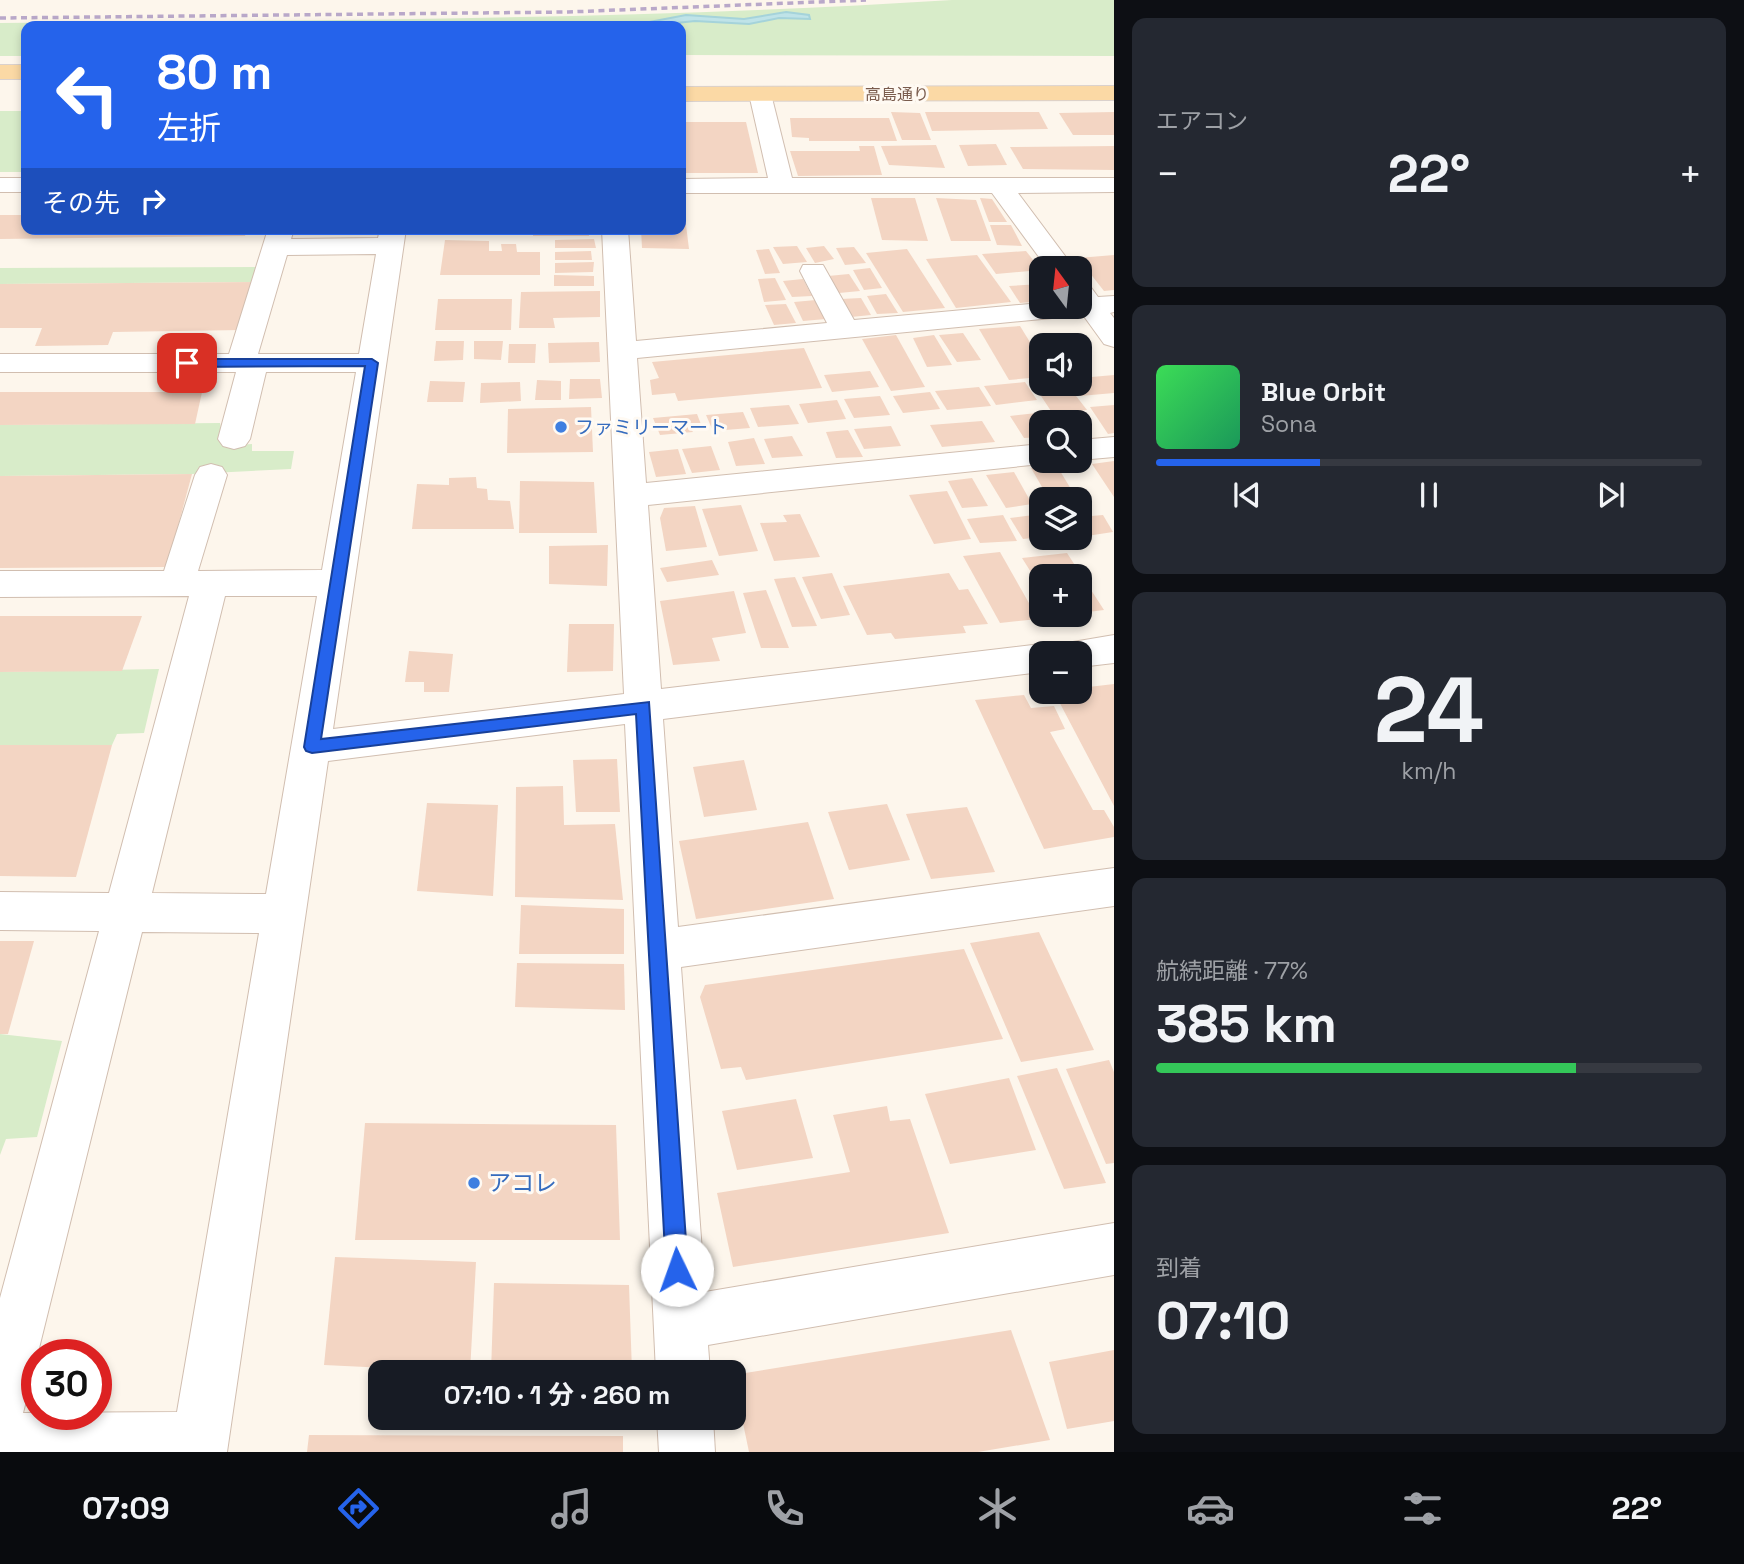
<!DOCTYPE html>
<html lang="ja">
<head>
<meta charset="utf-8">
<style>
  :root { --surface:#171b24; --page:#242831; --text:#f1f3f6; --muted:#9ea1a6; --line:#363941; --accent:#2563eb }
  body { margin:0; font-family:"Space Grotesk","Noto Sans JP",sans-serif; background:var(--page); color:var(--text); height:100vh; display:flex; flex-direction:column; font-size:26px; white-space:nowrap }
  * { box-sizing:border-box; margin:0 }
  p { font-size:23px; color:var(--muted) }
  .icon { flex:none; width:38px; height:38px; fill:none; stroke:currentColor; stroke-width:2; stroke-linecap:round; stroke-linejoin:round }
  .map { position:relative; flex:1; overflow:hidden }
  .side { display:flex; flex-direction:column; gap:18px; padding:18px; background:#0d0f14; width:630px }
  .side>* { flex:none }
  .hud { position:absolute; left:21px; top:21px; width:665px; height:214px; border-radius:14px; box-shadow:0 4px 10px #0003; background:#2563eb; color:#fff; overflow:hidden }
  .needle { width:46px; rotate:345deg }
  .controls { position:absolute; left:1029px; top:256px; display:grid; gap:14px }
  .controls a { display:grid; place-items:center; width:63px; height:63px; border-radius:14px; background:var(--surface); box-shadow:0 4px 10px #0003; font-size:35px }
  .speed { position:absolute; left:21px; top:1339px; display:flex; gap:14px; font-size:35px; font-weight:700; text-align:center }
  .speed>* { display:grid; place-content:center; width:91px; height:91px; border-radius:50%; background:var(--surface); box-shadow:0 4px 10px #0003; line-height:1 }
  .speed .limit { border:10px solid #d22; background:#fff; color:#111 }
  .pin { position:absolute; display:grid; place-items:center; width:60px; height:60px; color:#fff; margin:-30px; border-radius:14px; box-shadow:0 4px 10px #0006 }
  .me { position:absolute; width:77px; margin:-38px; rotate:357deg; stroke-linejoin:round; filter:drop-shadow(0 0 5px #0008) }
  .turn { display:flex; align-items:center; gap:24px; height:147px; padding:0 21px; font-size:32px }
  .turn .icon { width:91px; height:91px; stroke-width:2.5 }
  .turn b { display:block; font-size:49px; line-height:60px }
  .then { display:flex; align-items:center; height:66px; padding:0 21px; background:#0003; gap:14px; font-size:26px }
  .big { font-size:52px; font-weight:700; line-height:1.1 }
  .side .widget { flex:1; display:flex; flex-direction:column; justify-content:center; gap:10px; min-width:0; padding:0 24px; border-radius:14px; background:var(--page) }
  .side .dial { align-items:center; gap:0 }
  .dial b { font-size:91px; line-height:1 }
  .song { display:flex; align-items:center; gap:21px }
  .cover { width:84px; height:84px; border-radius:10px; background:linear-gradient(135deg,hsl(130 70% 55%),hsl(150 70% 35%)) }
  .played { height:7px; border-radius:4px; background:linear-gradient(90deg,var(--accent) 30%,var(--line) 30%) }
  .keys { display:flex; justify-content:space-around; direction:ltr }
  .heat { display:flex; justify-content:space-between; align-items:center; font-size:38px; direction:ltr }
  .charge { height:10px; border-radius:5px; background:linear-gradient(90deg,#34c759 77%,var(--line) 0) }
  .trip { position:absolute; left:368px; top:1360px; width:378px; height:70px; border-radius:14px; background:var(--surface); box-shadow:0 4px 10px #0003; font-weight:700; line-height:70px; text-align:center }
  .tab-bar { display:flex; height:112px; justify-content:space-around; align-items:center; background:#090b0e; color:var(--muted) }
  .tab-bar .icon { width:49px; height:49px }
  .tab-bar .selected { color:var(--accent) }
  .tab-bar b { font-size:32px; color:var(--text) }
  main { display:flex; flex:1; min-height:0 }
  .map>svg:first-child { display:block }
  .green { fill:#d8ecc9 }
  .water { fill:#bfe3e8; stroke:#a5d3da; stroke-width:2 }
  .building { fill:#f3d5c3 }
  .lines { fill:none; stroke-linecap:round; stroke-linejoin:round }
  .minor-casing { stroke:#d1beb0; stroke-width:2 }
  .major-casing { stroke:#dad1cd; stroke-width:2 }
  .minor { fill:#fff; fill-rule:evenodd }
  .major { fill:#fbd9a5; fill-rule:evenodd }
  .rail { stroke:#b9a8c9; stroke-width:3.5; stroke-dasharray:6 4.5; stroke-linecap:butt }
  .route { fill:#2563eb; stroke:#184099; stroke-width:2 }
  .shop-dot { fill:#3f7fe0; stroke:#fffaf3; stroke-width:2.5 }
  .labels { text-anchor:middle; dominant-baseline:central; stroke-width:6; stroke-linejoin:round; paint-order:stroke }
  .far-street-label { font-size:16px; fill:#7a5c4d; stroke:#fffaf3 }
  .shop-label { font-size:19px; fill:#366cbe; stroke:#fffaf3; text-anchor:start }
  .near-shop-label { font-size:23px; fill:#366cbe; stroke:#fffaf3; text-anchor:start }
</style>
</head>
<body>
<main>
<div class="map">
<svg width="1114" height="1452" viewBox="0 0 1114 1452">
  <rect width="100%" height="100%" fill="#fdf6ec"/>
  <!-- green -->
  <g class="green">
    <path d="M952,0h162v56l-433,-1v-29h-655v30h-26v-33c317,-3 635,-3 952,-23z"/>
    <rect x="0" y="111" width="26" height="61"/>
    <path d="M258,267l-3,15 -255,2v-16z"/>
    <path d="M220,423l4,23 28,-2v7h42l-3,18 -99,5 -192,2v-51z"/>
    <path d="M159,669l-15,64 -27,1 -5,11h-112v-73z"/>
    <path d="M0,1034l62,7 -25,96 -31,2 -6,16z"/>
  </g>
  <!-- water -->
  <path class="water" d="M786,12l23,3 1,4 -31,-1 -30,6 -54,-3 -38,4 -8,-3 37,-7 58,4z"/>
  <!-- building -->
  <g class="building">
    <path d="M891,112l29,1 11,27h-29z"/>
    <path d="M925,112h114l9,17 -116,2z"/>
    <path d="M1114,112v23h-41l-14,-22z"/>
    <path d="M790,118h99l8,23h-88v-3l-17,-1z"/>
    <path d="M681,122h65l12,51h-77z"/>
    <path d="M996,144l11,21 -39,1 -9,-21z"/>
    <path d="M936,145l9,23 -56,-3 -8,-19z"/>
    <path d="M859,146h15l8,29 -84,1 -8,-25h70z"/>
    <path d="M1114,146v24l-91,-1 -13,-22z"/>
    <path d="M871,198h44l13,43 -46,-1z"/>
    <path d="M936,198l40,2 15,41h-40z"/>
    <path d="M980,198l12,1 15,23h-18z"/>
    <path d="M681,201h2l6,48 -47,-1 -1,-19h40z"/>
    <path d="M0,215h26v14h221l-2,7 -245,3z"/>
    <path d="M990,225h21l11,21 -25,-1z"/>
    <rect x="533" y="229" width="56" height="7"/>
    <path d="M594,239l2,9h-41v-8z"/>
    <path d="M445,240l44,1v10h13l-1,-7h15l1,8h23v23h-100z"/>
    <path d="M797,246l10,16 -24,2 -10,-17z"/>
    <path d="M824,246l10,13 -19,4 -9,-15z"/>
    <path d="M854,247l12,16 -21,2 -9,-17z"/>
    <path d="M769,249l11,24 -15,1 -9,-24z"/>
    <path d="M907,249l38,59 -42,4 -37,-59z"/>
    <path d="M591,251l1,9h-37v-8z"/>
    <path d="M1026,251l15,19 -45,4 -14,-20z"/>
    <path d="M977,255l34,47 -55,6 -30,-49z"/>
    <path d="M1114,255v35l-10,1 -26,-33z"/>
    <path d="M594,262l-1,10 -38,1v-10z"/>
    <path d="M870,268l12,20 -18,2 -11,-20z"/>
    <path d="M849,274l11,17 -21,2 -11,-17z"/>
    <path d="M554,275l40,1v10h-40z"/>
    <path d="M775,278l11,22 -22,2 -6,-23z"/>
    <path d="M803,279l9,17 -20,1 -9,-16z"/>
    <path d="M255,282l-13,48 -129,2 -5,13 -73,1 7,-18h-42v-44z"/>
    <path d="M1041,284v17l-21,2 -11,-17z"/>
    <path d="M600,291v26l-47,1 2,10h-36l2,-36z"/>
    <path d="M886,294l12,19 -21,1 -10,-18z"/>
    <path d="M861,298l10,17 -20,2 -10,-18z"/>
    <path d="M438,299h74l-1,31h-76z"/>
    <path d="M816,300l10,19 -23,2 -9,-19z"/>
    <path d="M786,304l10,19 -22,2 -9,-20z"/>
    <path d="M1020,326l21,34v17l-32,3 -30,-51z"/>
    <path d="M963,333l18,27 -24,2 -18,-27z"/>
    <path d="M896,335l29,52 -34,4 -29,-52z"/>
    <path d="M934,335l18,30 -25,2 -14,-29z"/>
    <path d="M436,341h28l-1,19 -29,1z"/>
    <path d="M474,341h29l-2,19 -27,-1z"/>
    <path d="M599,342l1,20 -51,1 -1,-20z"/>
    <path d="M509,344h27l-1,19h-27z"/>
    <path d="M804,348l18,40 -144,13 -3,-8 -23,2 -2,-15 9,-2 -7,-16z"/>
    <path d="M870,371l9,16 -47,5 -8,-17z"/>
    <path d="M1114,375v18l-34,3 -8,-13h8v-5z"/>
    <path d="M570,379h30l2,19 -33,1z"/>
    <path d="M537,380l24,1v19h-26z"/>
    <path d="M430,381l35,1 -2,20h-36z"/>
    <path d="M520,382l1,19 -41,2 1,-20z"/>
    <path d="M1025,382l12,18 -41,5 -12,-19z"/>
    <path d="M1066,383l21,27 -34,4 -20,-30z"/>
    <path d="M979,387l12,19 -44,4 -12,-19z"/>
    <path d="M0,392h202l-7,32 -195,1z"/>
    <path d="M930,392l10,17 -37,4 -10,-17z"/>
    <path d="M880,396l10,19 -36,3 -10,-19z"/>
    <path d="M837,400l9,19 -38,4 -9,-19z"/>
    <path d="M789,405l10,19 -41,3 -8,-19z"/>
    <path d="M1114,405v28l-6,1 -18,-27z"/>
    <path d="M591,407l2,45 -86,1 1,-44z"/>
    <path d="M743,412l7,16 -37,3 -7,-16z"/>
    <path d="M1046,412l6,10h-11v15l-17,1 -14,-22z"/>
    <path d="M697,414l5,13 -12,1 3,4 -33,3 -7,-17z"/>
    <path d="M982,421l13,21 -53,5 -12,-22z"/>
    <path d="M891,426l10,20 -37,3 -10,-20z"/>
    <path d="M848,430l15,27 -27,1 -10,-26z"/>
    <path d="M792,436l11,20 -31,2 -8,-19z"/>
    <path d="M754,438l11,26 -29,2 -8,-24z"/>
    <path d="M711,446l9,24 -28,3 -10,-24z"/>
    <path d="M678,449l8,25 -30,3 -7,-25z"/>
    <path d="M1114,461v36l-22,-33z"/>
    <path d="M1057,466l20,33h-28l-18,-31z"/>
    <path d="M1014,472l18,32 -26,4 -20,-33z"/>
    <path d="M192,474l-25,93 -167,1v-92z"/>
    <path d="M476,477l1,11 10,1 1,11 22,1 4,28h-102l5,-45 32,1v-7z"/>
    <path d="M972,478l16,28 -26,2 -14,-27z"/>
    <path d="M520,481l74,1 3,51h-78z"/>
    <path d="M947,491l24,48 -37,5 -25,-49z"/>
    <path d="M741,505l17,46 -39,5 -17,-47z"/>
    <path d="M695,506l12,41 -41,4 -6,-33 4,-10z"/>
    <path d="M800,514l20,43 -46,4 -14,-38 27,-1 -4,-7z"/>
    <path d="M1041,514v23l-18,2 -13,-21z"/>
    <path d="M1003,515l14,26 -37,2 -13,-24z"/>
    <path d="M1103,515l10,17 -33,5v-20z"/>
    <path d="M608,545l-1,41 -58,-2v-38z"/>
    <path d="M1000,552l38,67 -38,4 -37,-67z"/>
    <path d="M1067,553l15,23 22,34 -24,3v-37h-39v12l-19,-30z"/>
    <path d="M712,560l7,15 -52,7 -7,-14z"/>
    <path d="M832,573l18,42 -29,4 -19,-42z"/>
    <path d="M949,573l10,17 9,-1 20,35 -25,2 3,7 -71,6 -4,-6 -24,2 -24,-49z"/>
    <path d="M795,577l22,49 -25,1 -18,-48z"/>
    <path d="M766,590l23,58h-28l-18,-55z"/>
    <path d="M734,591l12,42 -34,5 8,23 -47,4 -13,-64z"/>
    <path d="M0,616h142l-20,55 -122,1z"/>
    <path d="M569,624h45l-1,47 -46,1z"/>
    <path d="M409,651l44,3 -4,38h-25v-10h-19z"/>
    <path d="M1114,684v122l-60,-114 26,-1v-3z"/>
    <path d="M1024,695l7,13 23,-2 11,23 -15,3 43,78h11l10,17v10l-70,12 -69,-149z"/>
    <path d="M0,745h112l-36,132 -76,-1z"/>
    <path d="M617,759l3,53h-44l-3,-52z"/>
    <path d="M744,760l13,50 -53,7 -11,-50z"/>
    <path d="M563,786l1,39 51,-1 8,76 -108,-3 1,-110z"/>
    <path d="M427,803l71,2 -5,91 -76,-5z"/>
    <path d="M887,804l23,56 -61,10 -21,-58z"/>
    <path d="M967,807l28,65 -64,7 -25,-65z"/>
    <path d="M808,822l26,77 -138,20 -17,-78z"/>
    <path d="M521,905l103,4v45h-105z"/>
    <path d="M1039,932l55,118 -73,12 -51,-119z"/>
    <path d="M0,941h34l-26,93h-8z"/>
    <path d="M964,949l39,90 -257,41 -5,-13 -20,2 -21,-72 5,-12z"/>
    <path d="M517,963l107,1 1,46 -110,-3z"/>
    <path d="M1109,1060l5,12v91l-8,1 -40,-95z"/>
    <path d="M1057,1068l49,115 -42,6 -47,-113z"/>
    <path d="M1009,1078l27,72 -86,14 -25,-70z"/>
    <path d="M796,1099l17,59 -76,12 -15,-59z"/>
    <path d="M887,1106l3,15 20,-2 39,114 -216,34 -16,-74 133,-21 -17,-57z"/>
    <path d="M365,1123l251,2 4,115h-265z"/>
    <path d="M335,1257l141,5 -6,110 -146,-7z"/>
    <path d="M494,1283l135,2 3,87h-141z"/>
    <path d="M1011,1330l39,110 -72,12h-229l-16,-77z"/>
    <path d="M1114,1350v71l-47,8 -18,-67z"/>
    <path d="M309,1435l314,1v16h-316z"/>
  </g>
  <g class="lines">
    <!-- minor casing -->
    <g class="minor-casing">
      <g id="minor">
        <path d="M760,87l11,7 21,84h322v14l-96,1 56,75h-27l-55,-75h-311v-14l87,-1 -19,-84z"/>
        <rect x="0" y="178" width="26" height="14"/>
        <path d="M268,229h26l-3,10 87,-1 2,-9h26l-73,500 291,-35 -22,-465h26l8,112 191,-18 -27,-52 3,-6h20l31,55 187,-17v3h39v-22l10,2 8,11 16,-1v16l-4,1 4,5v29l-10,-3 -21,-29 -446,43 9,125 395,-39v16h12l-12,4 -393,41 13,184 380,-45 13,4 3,5h-16v19l-378,47 15,208 436,-59v38l-433,61 24,325 409,-69v52l-406,70 2,27h-54l-31,-648 -297,37 -101,691h-227v-154l99,-367 -99,-1v-38l109,1 80,-297 -189,1v-26h164l31,-96 5,-8 11,-3 11,3 5,8 -29,96 124,-1 34,-198h-90l-16,67 -5,7 -11,3 -11,-3 -5,-7 18,-67h-236v-18h229zM376,254l-17,100h-101l29,-99zM225,596h92l-51,298 -114,-1zM142,932l117,1 -82,479 -154,1z"/>
        <path d="M1114,437v20l-34,3v-20z"/>
        <path d="M1114,635v28l-34,4v-14h-18l5,-10z"/>
        <path d="M657,1418h56l2,34h-56z"/>
      </g>
    </g>
    <!-- major casing -->
    <g class="major-casing">
      <g id="major">
        <rect x="0" y="65" width="26" height="14"/>
        <path d="M1114,86v14l-433,1v-14z"/>
      </g>
    </g>
    <!-- minor -->
    <use href="#minor" class="minor"/>
    <!-- major -->
    <use href="#major" class="major"/>
    <!-- rail -->
    <path class="rail" d="M0,18l568,-6 298,-12"/>
  </g>
  <!-- route -->
  <path class="route" d="M372,359l6,4 -57,376 328,-37 39,568 -3,8 -8,3 -8,-3 -3,-8 -30,-556 -324,39 -6,-2 -2,-4 61,-381 -178,1 -6,-4 6,-4z"/>
  <!-- markers -->
  <g class="shop-dot">
    <circle cx="561" cy="427" r="7"/>
    <circle cx="474" cy="1183" r="7"/>
  </g>
  <g class="labels">
    <!-- far-street labels -->
    <g class="far-street-label">
      <text x="897" y="94">高島通り</text>
    </g>
    <!-- shop labels -->
    <g class="shop-label">
      <text x="575" y="427">ファミリーマート</text>
    </g>
    <!-- near-shop labels -->
    <g class="near-shop-label">
      <text x="488" y="1183">アコレ</text>
    </g>
  </g>
</svg>
<div class="controls">
<a><svg class="needle" viewBox="-14 -14 28 28"><path d="M0-13l5 13h-10z" fill="#e53935"/><path d="M0 13l5-13h-10z" fill="#9ea1a6"/></svg></a>
<a><svg class="icon" aria-label="sound" viewBox="0 0 24 24"><path d="M4 9h4l5-4v14l-5-4H4zM17 9q2 3 0 6"/></svg></a>
<a><svg class="icon" aria-label="search" viewBox="0 0 24 24"><circle cx="10" cy="10" r="6"/><path d="M15 15l6 6"/></svg></a>
<a><svg class="icon" aria-label="layers" viewBox="0 0 24 24"><path d="M12 4l9 5-9 5-9-5zM3 14l9 5 9-5"/></svg></a>
<a>+</a>
<a>−</a>
</div>
<div class="speed"><div class="limit">30</div></div>
<div class="pin" style="left:187px;top:363px;background:#d93025"><svg class="icon" aria-label="arrive" viewBox="0 0 24 24"><path d="M6 21V4h12l-3 4 3 4H6"/></svg></div>
<svg class="me" style="left:677px;top:1270px" viewBox="-20 -20 40 40"><circle r="19" fill="#fff"/><path d="M0-13L10 11 0 6-10 11z" fill="#2563eb"/></svg>
<div class="trip">07:10 · 1 分 · 260 m</div>
<div class="hud">
<div class="turn"><svg class="icon" aria-label="left" viewBox="0 0 24 24"><path d="M17 20v-9H6M10 6l-5 5 5 5"/></svg><div><b>80 m</b>左折</div></div>
<div class="then">その先<svg class="icon" aria-label="right" viewBox="0 0 24 24"><path d="M7 20v-9h11M14 6l5 5-5 5"/></svg></div>
</div>
</div>
<section class="side">
<div class="widget"><p>エアコン</p>
<div class="heat"><a>−</a><b class="big">22°</b><a>+</a></div>
</div>
<div class="widget">
<div class="song"><i class="cover"></i><div><b>Blue Orbit</b><p>Sona</p></div></div>
<div class="played"></div>
<div class="keys"><svg class="icon" aria-label="previous" viewBox="0 0 24 24"><path d="M18 5L8 12l10 7zM5 5v14"/></svg><svg class="icon" aria-label="pause" viewBox="0 0 24 24"><path d="M8 5v14M16 5v14"/></svg><svg class="icon" aria-label="next" viewBox="0 0 24 24"><path d="M6 5l10 7-10 7zM19 5v14"/></svg></div>
</div>
<div class="widget dial"><b>24</b><p>km/h</p></div>
<div class="widget"><p>航続距離 · 77%</p><b class="big">385 km</b><div class="charge"></div></div>
<div class="widget"><p>到着</p><b class="big">07:10</b></div>
</section>
</main>
<nav class="tab-bar">
<b>07:09</b>
<svg class="icon selected" aria-label="directions" viewBox="0 0 24 24"><path d="M12 3l9 9-9 9-9-9zM9 14v-3h6M13 9l2 2-2 2"/></svg>
<svg class="icon" aria-label="music" viewBox="0 0 24 24"><path d="M9 18V5l10-2v13"/><circle cx="6" cy="18" r="3"/><circle cx="16" cy="16" r="3"/></svg>
<svg class="icon" aria-label="phone" viewBox="0 0 24 24"><path d="M5 4h4l2 5-3 2q2 4 5 5l2-3 5 2v4C11 20 4 13 5 4z"/></svg>
<svg class="icon" aria-label="climate" viewBox="0 0 24 24"><path d="M12 3v18M4 7l16 10M4 17L20 7"/></svg>
<svg class="icon" aria-label="car" viewBox="0 0 24 24"><path d="M5 17H2v-5l4-1 3-4h7l3 4 3 1v5h-3M9 17h6M6 11h13"/><circle cx="7" cy="17" r="2"/><circle cx="17" cy="17" r="2"/></svg>
<svg class="icon" aria-label="filters" viewBox="0 0 24 24"><path d="M4 7h16M4 17h16"/><circle cx="9" cy="7" r="2"/><circle cx="15" cy="17" r="2"/></svg>
<b>22°</b>
</nav>
</body>
</html>
